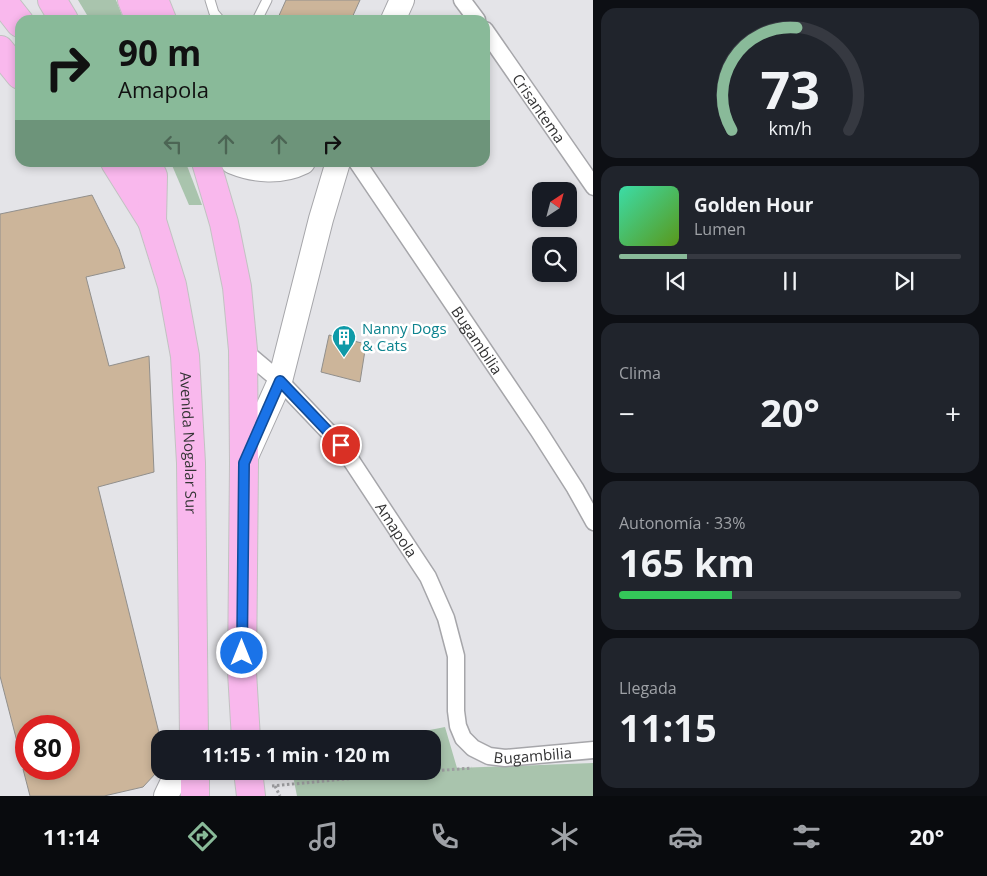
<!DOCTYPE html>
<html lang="es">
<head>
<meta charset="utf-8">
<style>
  :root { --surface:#171b24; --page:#20242c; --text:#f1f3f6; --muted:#9ea1a6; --line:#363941; --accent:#89ba99 }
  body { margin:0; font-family:"Open Sans",sans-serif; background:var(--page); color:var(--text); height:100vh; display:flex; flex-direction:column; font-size:19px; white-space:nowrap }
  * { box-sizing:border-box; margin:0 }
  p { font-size:16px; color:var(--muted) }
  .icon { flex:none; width:28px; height:28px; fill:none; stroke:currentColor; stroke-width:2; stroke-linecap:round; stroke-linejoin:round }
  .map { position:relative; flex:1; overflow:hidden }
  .drawer { display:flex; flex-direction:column; gap:8px; padding:8px; background:#0d0f14; width:394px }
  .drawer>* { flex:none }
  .guide { position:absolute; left:15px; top:15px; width:475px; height:152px; border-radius:15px; box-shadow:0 2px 8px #0003; background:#89ba99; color:#111; overflow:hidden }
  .needle { width:32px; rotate:36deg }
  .buttons { position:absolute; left:532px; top:182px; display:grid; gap:10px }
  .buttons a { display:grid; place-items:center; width:45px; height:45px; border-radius:10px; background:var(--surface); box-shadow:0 2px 8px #0003; font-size:25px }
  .speed { position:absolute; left:15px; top:715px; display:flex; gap:10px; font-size:25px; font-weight:700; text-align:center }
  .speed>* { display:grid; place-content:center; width:65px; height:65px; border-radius:50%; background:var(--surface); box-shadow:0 2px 8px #0003; line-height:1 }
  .speed .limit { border:8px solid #d22; background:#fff; color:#111 }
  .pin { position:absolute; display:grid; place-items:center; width:42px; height:42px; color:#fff; margin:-21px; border:2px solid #fff; border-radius:50%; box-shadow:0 1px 5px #0007 }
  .me { position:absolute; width:55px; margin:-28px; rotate:0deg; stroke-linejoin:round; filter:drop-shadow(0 0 4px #0008) }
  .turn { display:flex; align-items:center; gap:18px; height:105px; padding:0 20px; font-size:22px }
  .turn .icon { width:65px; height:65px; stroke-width:2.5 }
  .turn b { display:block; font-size:35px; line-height:42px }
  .lanes { display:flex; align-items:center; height:48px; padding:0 20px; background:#0003; justify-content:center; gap:25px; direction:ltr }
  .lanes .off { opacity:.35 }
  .big { font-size:38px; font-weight:700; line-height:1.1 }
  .drawer .tile { flex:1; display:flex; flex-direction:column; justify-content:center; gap:8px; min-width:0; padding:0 18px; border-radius:15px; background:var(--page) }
  .drawer .dial { align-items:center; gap:0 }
  .dial svg { height:130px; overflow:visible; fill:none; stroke:var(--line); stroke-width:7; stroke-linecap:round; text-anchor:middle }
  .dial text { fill:var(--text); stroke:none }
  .song { display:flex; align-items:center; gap:15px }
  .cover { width:60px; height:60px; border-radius:8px; background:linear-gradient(135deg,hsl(160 70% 55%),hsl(90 70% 35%)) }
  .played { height:5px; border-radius:2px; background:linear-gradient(90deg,var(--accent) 20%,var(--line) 20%) }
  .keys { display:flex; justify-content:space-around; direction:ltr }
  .heat { display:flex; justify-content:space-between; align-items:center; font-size:28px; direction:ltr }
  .charge { height:8px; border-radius:4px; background:linear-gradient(90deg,#34c759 33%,var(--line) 0) }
  .trip { position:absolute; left:151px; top:730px; width:290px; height:50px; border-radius:15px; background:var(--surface); box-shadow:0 2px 8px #0003; font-weight:700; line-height:50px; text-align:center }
  .dock { display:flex; height:80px; justify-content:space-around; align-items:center; background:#090b0e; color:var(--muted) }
  .dock .icon { width:35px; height:35px }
  .dock .on { color:var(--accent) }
  .dock b { font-size:22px; color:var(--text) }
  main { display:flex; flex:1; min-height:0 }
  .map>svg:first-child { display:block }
  .green { fill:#a9c4ad }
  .building { fill:#ccb59a; stroke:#918f8c }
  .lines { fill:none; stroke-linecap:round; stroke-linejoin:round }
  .lane-casing { stroke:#a6a6aa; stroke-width:11 }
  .street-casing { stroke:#a6a6aa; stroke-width:19 }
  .secondary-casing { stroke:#a6a6aa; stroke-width:26 }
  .highway-casing { stroke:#c2c2c2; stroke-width:30 }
  .path { stroke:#9d9da0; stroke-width:3; stroke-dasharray:2.5 2.5; stroke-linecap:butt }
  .lane { stroke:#fff; stroke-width:9 }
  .street { stroke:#fff; stroke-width:16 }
  .secondary { stroke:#fff; stroke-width:24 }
  .highway { stroke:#f9b8ed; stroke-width:28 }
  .route-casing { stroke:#114b97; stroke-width:12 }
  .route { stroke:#1a73e8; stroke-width:9 }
  .labels { text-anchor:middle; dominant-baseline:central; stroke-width:5; stroke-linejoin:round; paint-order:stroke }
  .street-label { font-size:15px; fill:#343435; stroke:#fff }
  .culture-label { font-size:15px; fill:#0d838f; stroke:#fff; text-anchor:start }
</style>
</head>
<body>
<main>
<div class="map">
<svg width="594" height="796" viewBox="0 0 594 796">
  <rect width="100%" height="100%" fill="#e4e4e8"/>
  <!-- green -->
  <g class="green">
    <path d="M78,0h38l8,20h-34z"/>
    <path d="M171,163h15l16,42h-13z"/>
    <path d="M445,727l12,41 136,-5v33h-296l-5,-25h140v-32h-48z"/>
  </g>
  <!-- building -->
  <g class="building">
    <path d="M286,0h74l-9,20h-74z"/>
    <path d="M92,195l27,54 6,19 -39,9 23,89 40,-10 5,116 -56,15 62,250 -4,36 -13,14 -39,9h-74l-7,-27h46v-43h-43v31h-5l-21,-81v-462z"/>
    <path d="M329,335l37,9 -6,38 -39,-10z"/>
  </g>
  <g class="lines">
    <!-- lane casing -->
    <g class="lane-casing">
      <g id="lane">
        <path d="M210,0l4,13 6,7"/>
        <path d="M257,20l10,-20"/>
      </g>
    </g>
    <!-- street casing -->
    <g class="street-casing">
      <g id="street">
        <path d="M462,0l15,20"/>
        <path id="s1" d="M485,30l109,157"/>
        <path id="s2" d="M357,162l181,268 37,58 19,34"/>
        <path id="s3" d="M243,350l37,31 61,64 87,132 18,41 10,38v55l2,15 5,12 10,10 16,8 16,2 89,-8"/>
      </g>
    </g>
    <!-- secondary casing -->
    <g class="secondary-casing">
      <g id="secondary">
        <path d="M393,20l9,-20"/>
        <path d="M233,162c22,9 48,11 70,0"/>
        <path d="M244,461l36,-80 41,-162 17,-57"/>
        <path d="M166,796l12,-25"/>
      </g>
    </g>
    <!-- highway casing -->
    <g class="highway-casing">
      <g id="highway">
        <path d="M2,0l18,23"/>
        <path d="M52,0l12,20"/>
        <path d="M132,0l8,20"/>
        <path d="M154,0l8,20"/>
        <path d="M0,50l20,25"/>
        <path id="s4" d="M115,162l37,59 20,64 13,71 6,107 3,276"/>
        <path d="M146,162l7,14 -1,45"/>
        <path d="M206,162l18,61 13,64 6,63 1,113 -2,209 4,67"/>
        <path d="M195,771v25"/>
        <path d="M248,771l3,25"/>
      </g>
    </g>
    <!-- path -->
    <g class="path">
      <path d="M432,771l40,-3"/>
      <path d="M272,786l158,-15"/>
      <path d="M275,786l5,10"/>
    </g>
    <!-- lane -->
    <use href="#lane" class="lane"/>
    <!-- street -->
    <use href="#street" class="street"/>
    <!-- secondary -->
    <use href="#secondary" class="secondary"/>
    <!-- highway -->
    <use href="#highway" class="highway"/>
  </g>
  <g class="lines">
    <!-- route casing -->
    <g class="route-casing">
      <path id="route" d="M242,653l2,-190 36,-82 61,64"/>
    </g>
    <!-- route -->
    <use href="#route" class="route"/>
  </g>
  <!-- icons -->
  <defs>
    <g id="building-pin" transform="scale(1.25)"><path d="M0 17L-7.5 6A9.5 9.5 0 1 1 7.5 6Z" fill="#0f9aa8" stroke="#fff"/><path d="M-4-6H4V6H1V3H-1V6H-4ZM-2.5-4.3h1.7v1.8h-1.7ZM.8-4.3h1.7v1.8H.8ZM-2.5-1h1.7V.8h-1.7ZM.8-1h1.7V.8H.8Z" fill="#fff"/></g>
  </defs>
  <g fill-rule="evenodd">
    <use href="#building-pin" x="344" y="337"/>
  </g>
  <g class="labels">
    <!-- street labels -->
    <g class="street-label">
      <text stroke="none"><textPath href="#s1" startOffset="95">Crisantema</textPath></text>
      <text stroke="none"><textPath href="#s2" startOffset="215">Bugambilia</textPath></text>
      <text stroke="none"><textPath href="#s4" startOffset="296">Avenida Nogalar Sur</textPath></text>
      <text stroke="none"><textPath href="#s3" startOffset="238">Amapola</textPath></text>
      <text stroke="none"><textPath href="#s3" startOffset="538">Bugambilia</textPath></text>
    </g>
    <!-- culture labels -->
    <g class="culture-label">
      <text x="362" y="328">Nanny Dogs<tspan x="362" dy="17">&amp; Cats</tspan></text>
    </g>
  </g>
</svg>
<div class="buttons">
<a><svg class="needle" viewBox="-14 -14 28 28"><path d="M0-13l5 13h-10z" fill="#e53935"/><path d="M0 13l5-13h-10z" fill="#9ea1a6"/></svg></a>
<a><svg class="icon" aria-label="search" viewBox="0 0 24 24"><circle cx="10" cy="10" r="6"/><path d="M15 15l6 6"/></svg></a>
</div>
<div class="speed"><div class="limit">80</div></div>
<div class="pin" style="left:341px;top:445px;background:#d93025"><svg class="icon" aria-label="arrive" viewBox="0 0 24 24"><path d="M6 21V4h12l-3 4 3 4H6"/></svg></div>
<svg class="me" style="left:242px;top:653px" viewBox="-20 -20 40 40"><circle r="17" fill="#1a73e8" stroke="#fff" stroke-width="3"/><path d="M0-11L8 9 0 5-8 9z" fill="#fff"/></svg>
<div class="trip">11:15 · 1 min · 120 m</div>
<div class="guide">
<div class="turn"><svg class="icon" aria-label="right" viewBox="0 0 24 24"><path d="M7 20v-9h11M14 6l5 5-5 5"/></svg><div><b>90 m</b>Amapola</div></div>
<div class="lanes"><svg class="icon off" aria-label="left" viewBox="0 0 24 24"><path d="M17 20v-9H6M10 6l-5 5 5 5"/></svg><svg class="icon off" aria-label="ahead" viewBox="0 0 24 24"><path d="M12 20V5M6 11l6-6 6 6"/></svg><svg class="icon off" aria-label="ahead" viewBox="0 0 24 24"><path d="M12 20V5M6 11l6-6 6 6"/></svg><svg class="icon" aria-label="right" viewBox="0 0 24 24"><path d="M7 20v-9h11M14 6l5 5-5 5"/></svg></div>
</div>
</div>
<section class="drawer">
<div class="tile dial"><svg viewBox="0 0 100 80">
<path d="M14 69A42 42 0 1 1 86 69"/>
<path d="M14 69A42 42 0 0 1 54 6" stroke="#89ba99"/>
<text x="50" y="56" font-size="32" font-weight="700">73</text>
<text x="50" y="72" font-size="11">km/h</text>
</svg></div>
<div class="tile">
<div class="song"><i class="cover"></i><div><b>Golden Hour</b><p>Lumen</p></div></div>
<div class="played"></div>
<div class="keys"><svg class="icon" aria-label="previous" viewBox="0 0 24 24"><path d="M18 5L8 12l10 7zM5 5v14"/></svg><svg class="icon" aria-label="pause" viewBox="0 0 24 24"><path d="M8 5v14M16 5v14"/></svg><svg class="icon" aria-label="next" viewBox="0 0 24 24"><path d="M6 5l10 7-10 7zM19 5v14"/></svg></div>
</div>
<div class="tile"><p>Clima</p>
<div class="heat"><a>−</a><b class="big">20°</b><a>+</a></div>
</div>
<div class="tile"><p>Autonomía · 33%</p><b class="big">165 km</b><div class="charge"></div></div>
<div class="tile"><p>Llegada</p><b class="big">11:15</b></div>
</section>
</main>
<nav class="dock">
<b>11:14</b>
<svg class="icon on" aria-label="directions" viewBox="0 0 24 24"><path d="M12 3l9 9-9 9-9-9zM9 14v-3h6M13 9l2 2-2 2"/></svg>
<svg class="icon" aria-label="music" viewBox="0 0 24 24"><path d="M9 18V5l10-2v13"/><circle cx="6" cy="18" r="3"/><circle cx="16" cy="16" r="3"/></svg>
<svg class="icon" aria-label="phone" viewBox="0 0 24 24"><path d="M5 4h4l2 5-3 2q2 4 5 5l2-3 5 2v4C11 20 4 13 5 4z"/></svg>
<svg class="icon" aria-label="climate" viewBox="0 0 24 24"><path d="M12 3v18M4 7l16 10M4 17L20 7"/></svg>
<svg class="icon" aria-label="car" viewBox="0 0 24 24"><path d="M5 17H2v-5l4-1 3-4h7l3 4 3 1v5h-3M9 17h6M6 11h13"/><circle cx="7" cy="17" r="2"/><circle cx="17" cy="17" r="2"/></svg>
<svg class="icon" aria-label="filters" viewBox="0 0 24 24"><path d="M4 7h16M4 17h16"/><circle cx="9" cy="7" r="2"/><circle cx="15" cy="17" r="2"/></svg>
<b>20°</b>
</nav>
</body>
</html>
